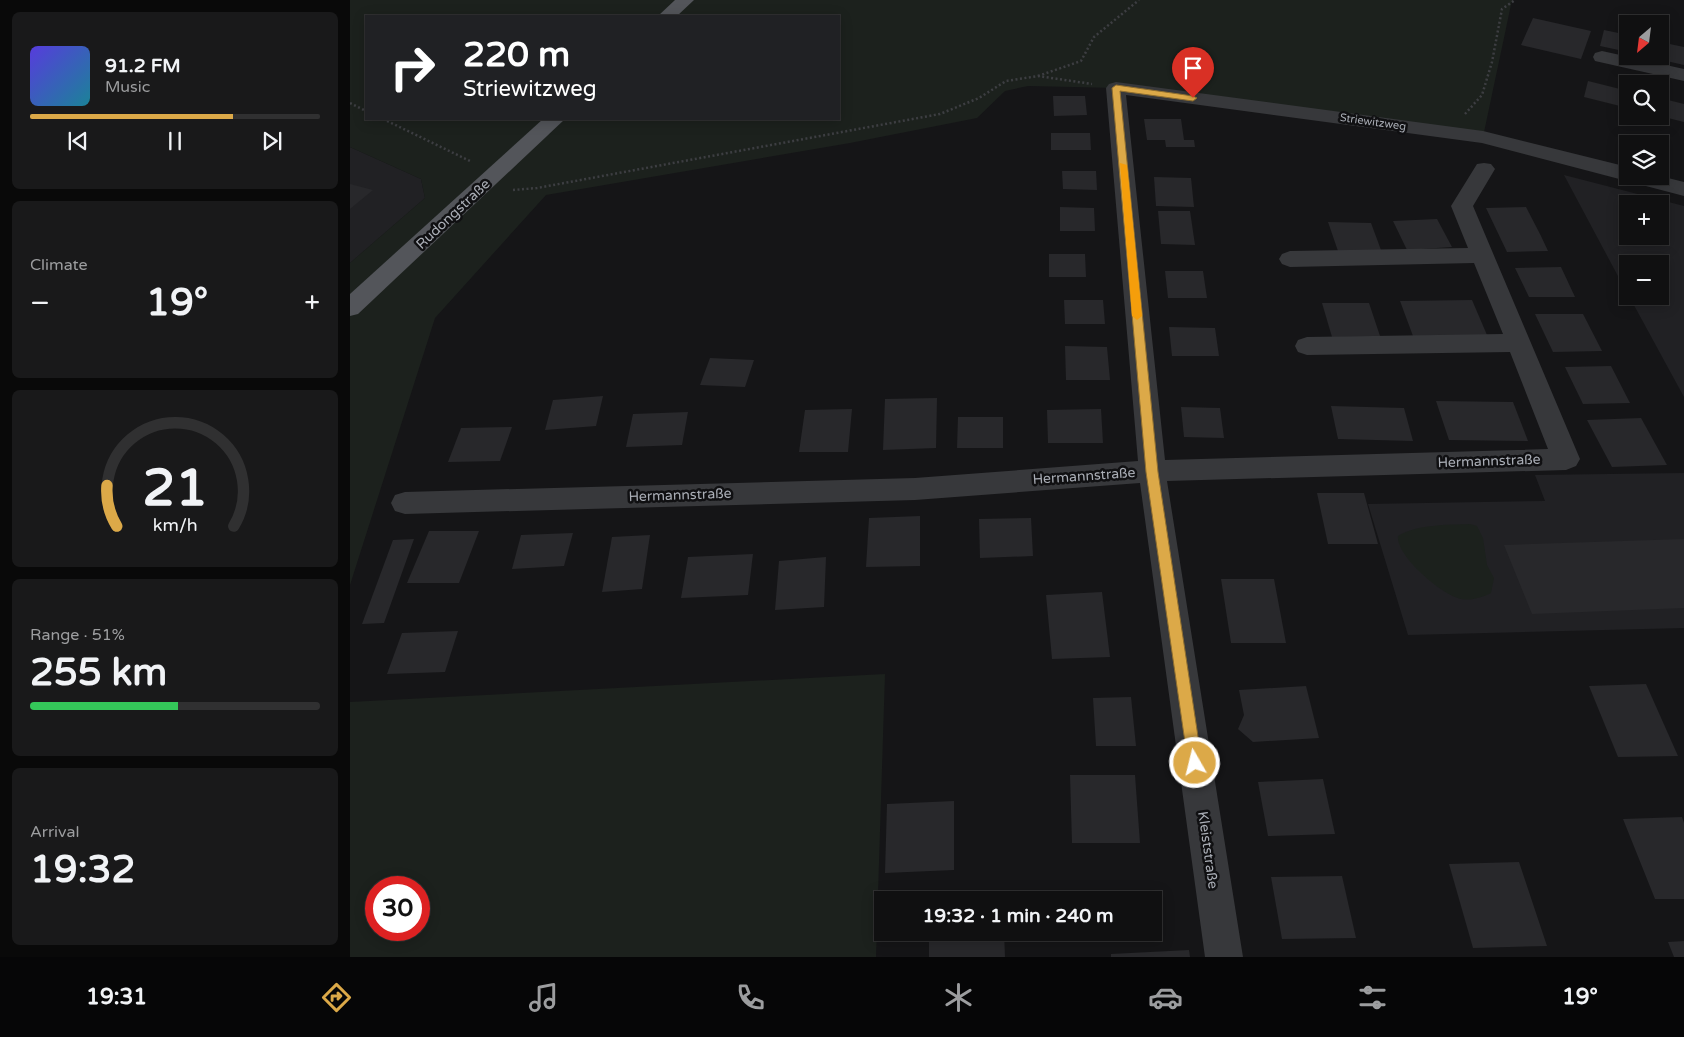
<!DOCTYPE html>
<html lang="en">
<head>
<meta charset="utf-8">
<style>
  :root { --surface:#101011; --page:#19191a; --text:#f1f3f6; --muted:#9c9d9f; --line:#303031; --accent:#dca948 }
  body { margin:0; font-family:"Varela Round",sans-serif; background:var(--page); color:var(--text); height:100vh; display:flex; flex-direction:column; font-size:19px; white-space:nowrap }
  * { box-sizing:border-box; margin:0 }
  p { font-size:16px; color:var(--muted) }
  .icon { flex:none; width:28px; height:28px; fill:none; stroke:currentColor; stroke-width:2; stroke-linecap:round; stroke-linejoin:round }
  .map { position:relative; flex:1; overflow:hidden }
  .sheet { display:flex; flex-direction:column; gap:12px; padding:12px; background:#090909; width:350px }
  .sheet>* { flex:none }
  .top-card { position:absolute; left:15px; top:15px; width:475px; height:105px; border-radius:0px; box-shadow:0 2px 12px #0003,0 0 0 1px var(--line); background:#202124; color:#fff; overflow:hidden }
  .needle { width:32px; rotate:208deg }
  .controls { position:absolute; left:1269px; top:15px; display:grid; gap:10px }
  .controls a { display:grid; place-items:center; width:50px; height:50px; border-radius:0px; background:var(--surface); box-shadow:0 2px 12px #0003,0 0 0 1px var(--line); font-size:25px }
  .speed { position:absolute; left:15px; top:876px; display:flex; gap:10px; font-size:25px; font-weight:700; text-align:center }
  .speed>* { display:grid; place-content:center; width:65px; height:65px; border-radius:50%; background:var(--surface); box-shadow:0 2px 12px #0003,0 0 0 1px var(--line); line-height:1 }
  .speed .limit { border:8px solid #d22; background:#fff; color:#111 }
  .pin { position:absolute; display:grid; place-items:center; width:42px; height:42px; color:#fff; margin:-51px -21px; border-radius:50% 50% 50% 0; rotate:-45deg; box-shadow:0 0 5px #0007 }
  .pin .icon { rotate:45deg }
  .me { position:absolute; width:55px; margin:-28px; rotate:352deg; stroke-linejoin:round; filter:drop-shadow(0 0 4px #0008) }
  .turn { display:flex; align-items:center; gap:18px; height:105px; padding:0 15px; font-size:22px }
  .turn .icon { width:65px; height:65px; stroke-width:2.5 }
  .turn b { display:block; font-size:35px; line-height:42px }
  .big { font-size:38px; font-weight:700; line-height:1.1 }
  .sheet .widget { flex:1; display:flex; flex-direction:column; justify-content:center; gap:8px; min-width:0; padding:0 18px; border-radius:8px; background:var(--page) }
  .sheet .dial { align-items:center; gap:0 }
  .dial svg { height:130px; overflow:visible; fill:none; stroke:var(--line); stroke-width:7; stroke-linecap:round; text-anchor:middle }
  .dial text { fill:var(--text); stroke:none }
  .song { display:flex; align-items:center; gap:15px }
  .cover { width:60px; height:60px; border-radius:8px; background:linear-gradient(135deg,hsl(250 70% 55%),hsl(190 70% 35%)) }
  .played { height:5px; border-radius:2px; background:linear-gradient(90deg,var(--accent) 70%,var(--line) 70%) }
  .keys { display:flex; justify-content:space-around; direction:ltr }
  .heat { display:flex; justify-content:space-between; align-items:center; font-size:28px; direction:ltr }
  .charge { height:8px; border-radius:4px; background:linear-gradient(90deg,#34c759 51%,var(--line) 0) }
  .trip { position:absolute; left:524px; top:891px; width:288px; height:50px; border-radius:0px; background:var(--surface); box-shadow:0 2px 12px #0003,0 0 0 1px var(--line); font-weight:700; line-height:50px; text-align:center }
  .tabs { display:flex; height:80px; justify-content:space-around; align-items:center; background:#060607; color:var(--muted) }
  .tabs .icon { width:35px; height:35px }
  .tabs .on { color:var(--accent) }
  .tabs b { font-size:22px; color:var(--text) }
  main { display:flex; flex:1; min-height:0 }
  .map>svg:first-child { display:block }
  .built { fill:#212124; fill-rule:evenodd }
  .green { fill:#1c211d; fill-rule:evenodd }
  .building { fill:#28282b }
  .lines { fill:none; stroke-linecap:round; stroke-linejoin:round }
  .path { stroke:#3d3e42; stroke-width:2.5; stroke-dasharray:2 2.5; stroke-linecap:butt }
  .minor { fill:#37383b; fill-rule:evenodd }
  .major { fill:#53555a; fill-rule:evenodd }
  .route { fill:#dca948; stroke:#8f6e2f }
  .slow { fill:#f59e0b }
  .labels { text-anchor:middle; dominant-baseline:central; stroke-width:5; stroke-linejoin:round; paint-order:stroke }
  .far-street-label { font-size:11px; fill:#a9adb5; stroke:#101012 }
  .street-label { font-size:14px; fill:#a9adb5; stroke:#101012 }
</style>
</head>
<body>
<main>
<section class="sheet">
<div class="widget">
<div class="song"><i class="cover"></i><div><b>91.2 FM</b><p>Music</p></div></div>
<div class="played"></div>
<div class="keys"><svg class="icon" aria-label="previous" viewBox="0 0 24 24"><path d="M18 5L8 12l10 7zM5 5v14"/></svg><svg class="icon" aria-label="pause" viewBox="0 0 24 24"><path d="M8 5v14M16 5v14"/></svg><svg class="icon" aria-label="next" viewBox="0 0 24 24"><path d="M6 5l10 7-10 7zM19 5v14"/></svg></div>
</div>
<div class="widget"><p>Climate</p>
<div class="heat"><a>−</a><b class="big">19°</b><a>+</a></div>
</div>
<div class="widget dial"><svg viewBox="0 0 100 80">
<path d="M14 69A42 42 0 1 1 86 69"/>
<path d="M14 69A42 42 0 0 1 8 44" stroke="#dca948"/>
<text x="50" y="56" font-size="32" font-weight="700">21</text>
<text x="50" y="72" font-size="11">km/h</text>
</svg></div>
<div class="widget"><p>Range · 51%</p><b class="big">255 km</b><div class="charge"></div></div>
<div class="widget"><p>Arrival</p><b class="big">19:32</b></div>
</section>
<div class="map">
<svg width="1334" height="957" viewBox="0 0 1334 957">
  <rect width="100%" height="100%" fill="#151517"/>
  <!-- built -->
  <g class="built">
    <path d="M0,147l71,32 4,19 -75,65z"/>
    <path d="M1214,175l120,31v191l-55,-101h31v-32h-32l-1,29zM1278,204h32v32h-32z"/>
    <path d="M1334,473v155l-276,7 -40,-131 177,-3 -10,-26z"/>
  </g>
  <!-- green -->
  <g class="green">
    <path d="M0,0h1162l-29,137 -367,-49 -88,-2 -23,5 -28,27 -127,25 -304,52 -111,123 -85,267v-322l75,-65 -4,-19 -71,-32zM16,16h473v103h-473z"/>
    <path d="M1120,524l7,2 6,12 4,27 7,13 -3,15c-8,4 -20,8 -30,6 -19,-4 -65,-43 -63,-63 20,-12 49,-11 72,-12z"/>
    <path d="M535,674l-9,283h-526v-255zM26,888h43v42h-43z"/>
  </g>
  <!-- building -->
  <g class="building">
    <path d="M1183,18l58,13 -10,28 -60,-14z"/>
    <path d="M1254,30l24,5v17l-28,-6z"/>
    <path d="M1310,42l24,5v18l-35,-8 11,-1z"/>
    <path d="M1238,81l40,10v17l-44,-11z"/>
    <path d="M703,96h32l2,19 -33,1z"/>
    <path d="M1310,98l24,6v18l-24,-6z"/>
    <path d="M794,119h37l3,21h10l1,7h-29l-1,-7h-18z"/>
    <path d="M701,133h39l1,17h-40z"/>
    <path d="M712,171h34l1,19 -34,-1z"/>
    <path d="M804,177l37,1 3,29 -38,-1z"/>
    <path d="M0,184l23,6 -23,19z"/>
    <path d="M710,207l34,1 1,23h-35z"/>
    <path d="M1176,207l15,29 7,15 -41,1 -21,-44z"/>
    <path d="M808,211h32l5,34 -34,-1z"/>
    <path d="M1087,219l15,28 -45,3 -14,-29z"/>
    <path d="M978,222l43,1 10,27 -43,1z"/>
    <path d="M699,254h36l1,23h-37z"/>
    <path d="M1211,267l14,30h-46l-14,-29z"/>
    <path d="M815,271h38l4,27h-39z"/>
    <path d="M714,300h39l2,24h-40z"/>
    <path d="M1122,300l15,35 -74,1 -13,-35z"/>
    <path d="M972,303h47l11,33 -48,1z"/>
    <path d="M1185,314h48l19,37 -49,1z"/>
    <path d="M819,327l46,1 4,28h-47z"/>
    <path d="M715,346l42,1 3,33h-44z"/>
    <path d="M360,358l44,2 -9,27 -45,-2z"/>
    <path d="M1261,366l19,37 -47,1 -18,-37z"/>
    <path d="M253,396l-7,30 -51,4 8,-30z"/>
    <path d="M587,398l-1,50 -53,2 2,-51z"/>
    <path d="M1086,401l77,1 15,39 -79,-1z"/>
    <path d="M981,406l73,2 9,33 -75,-2z"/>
    <path d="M831,407l39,1 4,30 -40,-1z"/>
    <path d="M502,409l-4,43h-49l6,-42z"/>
    <path d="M751,409l2,34h-55l-1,-33z"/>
    <path d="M338,412l-6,33 -56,2 7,-33z"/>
    <path d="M608,417h45v31h-46z"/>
    <path d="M1291,418l26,47 -55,2 -25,-47z"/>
    <path d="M162,427l-12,34 -52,1 13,-34z"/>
    <path d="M967,493h47l14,51h-50z"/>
    <path d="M570,516v50l-54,1 3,-49z"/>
    <path d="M681,518l2,38 -53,2 -1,-39z"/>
    <path d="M79,531h50l-20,52h-52z"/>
    <path d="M223,533l-9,33 -52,3 9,-34z"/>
    <path d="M300,535l-8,54 -40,3 10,-55z"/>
    <path d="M64,539l-30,84 -22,1 31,-84z"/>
    <path d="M1334,539v69l-152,6 -28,-69z"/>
    <path d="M403,554l-5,41 -67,3 7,-41z"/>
    <path d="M476,557l-2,50 -49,3 4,-49z"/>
    <path d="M871,579h53l12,64h-55z"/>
    <path d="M752,592l8,65 -58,2 -6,-64z"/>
    <path d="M108,631l-13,41 -58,2 15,-41z"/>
    <path d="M1296,684l32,72 -60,1 -29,-71z"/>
    <path d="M956,686l13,52 -66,4 -15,-13 6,-14 -5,-25z"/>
    <path d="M781,697l5,49h-40l-3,-48z"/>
    <path d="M720,775h65l5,68h-68z"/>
    <path d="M973,779l12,55 -67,2 -10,-54z"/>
    <path d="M604,801v69l-69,3 2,-69z"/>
    <path d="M1332,817l2,6v76h-29l-32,-80z"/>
    <path d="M1169,862l28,84 -74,2 -24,-84z"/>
    <path d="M992,876l14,62 -74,1 -11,-62z"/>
    <path d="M579,932h75l1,25h-76z"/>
    <path d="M1334,941v16h-10l-6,-15z"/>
    <path d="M839,950l1,7h-79v-3z"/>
  </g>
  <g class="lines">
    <!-- path -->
    <g class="path">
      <path d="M688,76l43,-15 13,-24 45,-37"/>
      <path d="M0,103l16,8"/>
      <path d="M1115,114l17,-19 10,-33 10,-53 13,-9"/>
      <path d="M33,119l89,43"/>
      <path d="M163,190l24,-2 403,-74 39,-16 27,-17 32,-5 54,8"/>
    </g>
    <!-- minor -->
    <g class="minor">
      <path d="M1252,51l82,18v12l-89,-20 -2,-4 2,-4z"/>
      <path d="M766,82l367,49 145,36v9h32l24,6v14l-202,-53 -356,-48 39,365 383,-11 -38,-97 -203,3 -9,-3 -3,-6 3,-6 9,-3 196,-3 -29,-71 -184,4 -8,-3 -3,-5 3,-5 8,-3 178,-3 -17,-42 26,-42 7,-1 7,1 4,5 -22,37 107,253 -4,7 -10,4 -399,11 76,476h-38l-65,-474 -225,17 -510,14 -10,-3 -4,-8 4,-8 10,-3 510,-14 223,-17 -32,-373 3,-4z"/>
    </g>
    <!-- major -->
    <g class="major">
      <path d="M325,0h19l-17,16h-19z"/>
      <path d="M193,119h22l-207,195 -8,2v-22z"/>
    </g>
  </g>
  <!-- route -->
  <path class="route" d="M766,85l77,11 4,2 -4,3 -73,-10 38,381 44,291 -2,4 -5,2 -5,-2 -2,-4 -42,-291 -34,-384z"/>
  <!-- slow -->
  <path class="slow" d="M770,163l7,2 15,151 -5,4 -5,-4z"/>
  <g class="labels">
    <!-- far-street labels -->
    <g class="far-street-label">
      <text transform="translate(1023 122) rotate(8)">Striewitzweg</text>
    </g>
    <!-- street labels -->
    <g class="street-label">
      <text transform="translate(103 214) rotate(-43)">Rudongstraße</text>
      <text transform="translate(1139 461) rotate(-2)">Hermannstraße</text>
      <text transform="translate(734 476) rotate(-4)">Hermannstraße</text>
      <text transform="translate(330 495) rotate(-2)">Hermannstraße</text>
      <text transform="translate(858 850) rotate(82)">Kleiststraße</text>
    </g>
  </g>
</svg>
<div class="controls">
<a><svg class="needle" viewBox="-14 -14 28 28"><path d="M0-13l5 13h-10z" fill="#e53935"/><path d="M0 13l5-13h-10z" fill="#9c9d9f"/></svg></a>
<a><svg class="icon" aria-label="search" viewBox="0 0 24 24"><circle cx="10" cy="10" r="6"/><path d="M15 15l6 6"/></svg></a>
<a><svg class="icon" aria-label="layers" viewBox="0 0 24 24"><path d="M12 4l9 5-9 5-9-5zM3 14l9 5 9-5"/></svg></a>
<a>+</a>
<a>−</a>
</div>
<div class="speed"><div class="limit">30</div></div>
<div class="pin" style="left:843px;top:98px;background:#d93025"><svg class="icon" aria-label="arrive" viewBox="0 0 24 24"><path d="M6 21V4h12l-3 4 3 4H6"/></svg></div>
<svg class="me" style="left:845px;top:763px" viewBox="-20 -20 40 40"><circle r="17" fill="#dca948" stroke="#fff" stroke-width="3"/><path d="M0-11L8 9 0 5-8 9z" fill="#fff"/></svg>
<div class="trip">19:32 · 1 min · 240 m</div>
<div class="top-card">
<div class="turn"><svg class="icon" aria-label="right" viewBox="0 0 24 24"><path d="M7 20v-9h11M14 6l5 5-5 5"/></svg><div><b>220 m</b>Striewitzweg</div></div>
</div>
</div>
</main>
<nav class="tabs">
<b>19:31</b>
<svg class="icon on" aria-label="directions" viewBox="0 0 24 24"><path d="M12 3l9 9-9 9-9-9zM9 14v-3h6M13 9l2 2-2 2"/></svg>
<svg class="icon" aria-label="music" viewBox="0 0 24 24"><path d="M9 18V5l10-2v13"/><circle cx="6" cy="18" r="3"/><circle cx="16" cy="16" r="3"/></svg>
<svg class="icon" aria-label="phone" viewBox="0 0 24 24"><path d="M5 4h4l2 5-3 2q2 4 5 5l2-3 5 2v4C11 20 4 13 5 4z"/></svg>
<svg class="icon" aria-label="climate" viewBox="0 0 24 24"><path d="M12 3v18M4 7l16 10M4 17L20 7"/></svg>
<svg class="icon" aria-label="car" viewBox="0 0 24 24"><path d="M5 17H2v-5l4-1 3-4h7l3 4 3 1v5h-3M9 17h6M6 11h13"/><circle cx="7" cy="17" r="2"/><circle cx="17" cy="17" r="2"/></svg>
<svg class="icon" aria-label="filters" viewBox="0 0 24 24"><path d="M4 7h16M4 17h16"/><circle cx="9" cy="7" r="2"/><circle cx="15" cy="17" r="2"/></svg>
<b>19°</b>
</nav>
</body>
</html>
